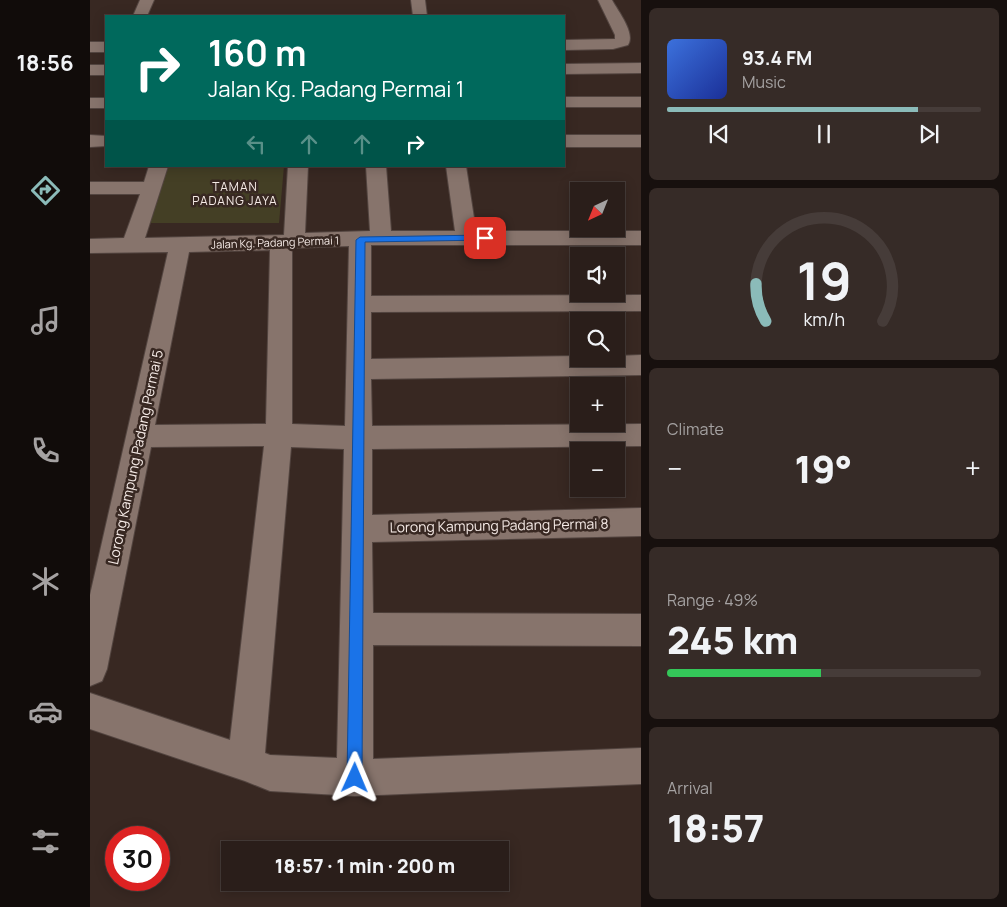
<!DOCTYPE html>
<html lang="en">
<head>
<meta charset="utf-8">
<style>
  :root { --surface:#2a1e1a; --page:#362b27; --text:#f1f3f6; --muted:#a5a2a2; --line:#463c39; --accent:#8bbbb9 }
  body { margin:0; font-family:Manrope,sans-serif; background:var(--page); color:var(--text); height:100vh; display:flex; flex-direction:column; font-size:19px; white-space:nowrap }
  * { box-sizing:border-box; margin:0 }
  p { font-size:16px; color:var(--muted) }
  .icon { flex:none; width:28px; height:28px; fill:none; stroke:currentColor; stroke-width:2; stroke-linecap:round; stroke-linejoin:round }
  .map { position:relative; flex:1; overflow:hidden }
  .details { display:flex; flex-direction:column; gap:8px; padding:8px; background:#17100e; width:366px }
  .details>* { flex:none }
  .top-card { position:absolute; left:15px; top:15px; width:460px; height:152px; border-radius:0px; box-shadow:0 2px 12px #0003,0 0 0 1px var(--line); background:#00695c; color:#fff; overflow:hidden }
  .needle { width:32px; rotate:223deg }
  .controls { position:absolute; left:480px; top:182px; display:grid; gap:10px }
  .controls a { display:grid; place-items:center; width:55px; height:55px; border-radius:0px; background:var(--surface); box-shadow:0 2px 12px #0003,0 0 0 1px var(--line); font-size:25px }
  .speed { position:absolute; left:15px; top:826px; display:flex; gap:10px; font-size:25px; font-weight:700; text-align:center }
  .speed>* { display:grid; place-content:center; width:65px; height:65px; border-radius:50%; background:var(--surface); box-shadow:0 2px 12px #0003,0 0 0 1px var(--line); line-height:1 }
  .speed .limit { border:8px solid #d22; background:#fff; color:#111 }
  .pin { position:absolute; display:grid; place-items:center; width:42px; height:42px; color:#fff; margin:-21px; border-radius:10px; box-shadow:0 2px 8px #0006 }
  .me { position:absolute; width:55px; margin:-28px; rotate:1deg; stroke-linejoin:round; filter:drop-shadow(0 0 4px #0008) }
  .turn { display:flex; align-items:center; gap:18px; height:105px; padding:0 20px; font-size:22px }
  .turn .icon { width:65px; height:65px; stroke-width:2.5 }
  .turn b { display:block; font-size:35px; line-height:42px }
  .lanes { display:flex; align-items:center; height:48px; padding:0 20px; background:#0003; justify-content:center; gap:25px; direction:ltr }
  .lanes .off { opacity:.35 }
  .big { font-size:38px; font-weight:800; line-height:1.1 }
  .details .widget { flex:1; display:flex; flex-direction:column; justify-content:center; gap:8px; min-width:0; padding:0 18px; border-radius:8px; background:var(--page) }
  .details .dial { align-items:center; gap:0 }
  .dial svg { height:130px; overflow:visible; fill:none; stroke:var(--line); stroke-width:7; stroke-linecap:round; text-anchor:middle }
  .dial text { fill:var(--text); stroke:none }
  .song { display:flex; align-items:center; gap:15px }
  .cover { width:60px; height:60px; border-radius:8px; background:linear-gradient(135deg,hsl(220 70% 55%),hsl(230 70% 35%)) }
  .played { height:5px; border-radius:2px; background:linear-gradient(90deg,var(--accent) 80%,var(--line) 80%) }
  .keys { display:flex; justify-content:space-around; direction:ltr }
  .heat { display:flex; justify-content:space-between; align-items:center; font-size:28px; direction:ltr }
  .charge { height:8px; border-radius:4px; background:linear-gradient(90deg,#34c759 49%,var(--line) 0) }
  .trip { position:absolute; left:131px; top:841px; width:288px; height:50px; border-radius:0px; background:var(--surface); box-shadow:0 2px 12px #0003,0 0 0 1px var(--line); font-weight:800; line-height:50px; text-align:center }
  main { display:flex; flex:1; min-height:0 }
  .dock { display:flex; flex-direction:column; width:90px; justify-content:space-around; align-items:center; background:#110c0a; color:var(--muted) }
  .dock .icon { width:35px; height:35px }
  .dock .on { color:var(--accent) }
  .dock b { font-size:22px; color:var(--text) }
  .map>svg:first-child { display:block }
  .green { fill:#443f25 }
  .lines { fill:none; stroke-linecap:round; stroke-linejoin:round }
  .minor-casing { stroke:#534540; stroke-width:2 }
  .minor { fill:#87746c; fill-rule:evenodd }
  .route { fill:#1a73e8; stroke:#114b97 }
  .labels { text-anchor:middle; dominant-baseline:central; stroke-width:5; stroke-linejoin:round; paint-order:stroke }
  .far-street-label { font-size:11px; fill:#f6ebe7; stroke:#382822 }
  .far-neighbourhood-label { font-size:12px; letter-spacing:1px; fill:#f6ebe7; stroke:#382822 }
  .street-label { font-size:14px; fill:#f6ebe7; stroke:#382822 }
</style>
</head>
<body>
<main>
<nav class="dock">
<b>18:56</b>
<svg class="icon on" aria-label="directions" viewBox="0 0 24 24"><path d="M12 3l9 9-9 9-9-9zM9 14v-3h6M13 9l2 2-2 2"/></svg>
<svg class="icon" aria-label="music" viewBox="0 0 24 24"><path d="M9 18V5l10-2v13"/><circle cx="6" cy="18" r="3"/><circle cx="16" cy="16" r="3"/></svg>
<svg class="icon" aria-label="phone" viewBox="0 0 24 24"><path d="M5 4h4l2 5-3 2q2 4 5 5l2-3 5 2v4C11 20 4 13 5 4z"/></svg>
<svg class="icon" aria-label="climate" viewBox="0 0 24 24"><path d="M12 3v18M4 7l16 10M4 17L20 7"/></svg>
<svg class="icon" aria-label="car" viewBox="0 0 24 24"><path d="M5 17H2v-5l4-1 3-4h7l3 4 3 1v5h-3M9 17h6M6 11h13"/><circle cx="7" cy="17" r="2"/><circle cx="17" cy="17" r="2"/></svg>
<svg class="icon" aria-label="filters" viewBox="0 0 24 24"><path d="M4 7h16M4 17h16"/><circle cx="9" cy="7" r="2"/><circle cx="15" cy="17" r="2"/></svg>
</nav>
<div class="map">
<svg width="551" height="907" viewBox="0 0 551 907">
  <rect width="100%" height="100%" fill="#382822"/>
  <!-- green -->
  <path class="green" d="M72,166h122l-5,57h-132z"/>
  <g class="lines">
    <!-- minor casing -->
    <g class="minor-casing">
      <g id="minor">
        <path d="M50,0h14l-7,16h-14z"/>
        <path d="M321,0h14l2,16h-14z"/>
        <path d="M508,0h14c6,11 24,34 16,45l-15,4 -49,1v-10l51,-1v-4z"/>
        <rect x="0" y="42" width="16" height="10"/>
        <path d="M551,63v10l-77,1v-10z"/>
        <rect x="0" y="65" width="16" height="10"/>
        <rect x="474" y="97" width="77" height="10"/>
        <rect x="0" y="98" width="16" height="10"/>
        <path d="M0,135l16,1v10l-16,1z"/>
        <rect x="474" y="135" width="77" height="12"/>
        <path d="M59,166h19l-23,72 139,-3 4,-69h20l-3,67 65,-2 -4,-65h20l5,65h64l-9,-65h20l10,65h165v14h-270v51l270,-1v16l-270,1v47l208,-3v3h37v-3l25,-1v20l-270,4 1,47 269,-2v22l-269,3v66l269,-7v28l-269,6 1,71 268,1v32l-268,-1v114l268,-11v36l-286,12 -85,-5 -25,-10 -155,-52v-36l140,47 34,-294 -113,1 -44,222 -5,12 -12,5v-91l78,-343 -78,1v-14l34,-1 16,-44h-50v-12h54zM259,246l-4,180 -53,-2v-176zM180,250l-4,174 -111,1 34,-173zM201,447l53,2 -7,309 -67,-3 -5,-2z"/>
      </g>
    </g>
    <!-- minor -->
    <use href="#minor" class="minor"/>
  </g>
  <!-- route -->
  <path class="route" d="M395,235l5,3 -2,2 -123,2 -3,536 -2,5 -5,3 -6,-3 -2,-5 9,-538 4,-3z"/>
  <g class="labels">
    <!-- far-street labels -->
    <g class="far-street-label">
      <text transform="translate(185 242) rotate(-2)">Jalan Kg. Padang Permai 1</text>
    </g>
    <!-- far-neighbourhood labels -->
    <g class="far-neighbourhood-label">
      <text x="145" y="186">TAMAN<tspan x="145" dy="14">PADANG JAYA</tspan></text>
    </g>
    <!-- street labels -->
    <g class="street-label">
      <text transform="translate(45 457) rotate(-78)">Lorong Kampung Padang Permai 5</text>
      <text transform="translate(409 525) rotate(-1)">Lorong Kampung Padang Permai 8</text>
    </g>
  </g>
</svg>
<div class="controls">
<a><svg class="needle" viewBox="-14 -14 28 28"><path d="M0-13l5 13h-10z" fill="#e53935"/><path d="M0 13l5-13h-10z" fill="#a5a2a2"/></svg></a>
<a><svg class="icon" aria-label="sound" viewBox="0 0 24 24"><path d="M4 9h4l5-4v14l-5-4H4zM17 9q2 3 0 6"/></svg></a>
<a><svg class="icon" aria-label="search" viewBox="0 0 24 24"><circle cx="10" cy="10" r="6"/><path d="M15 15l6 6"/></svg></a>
<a>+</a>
<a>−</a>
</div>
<div class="speed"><div class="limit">30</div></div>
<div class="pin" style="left:395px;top:238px;background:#d93025"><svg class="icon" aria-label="arrive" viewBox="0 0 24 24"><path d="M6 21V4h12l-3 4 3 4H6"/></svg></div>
<svg class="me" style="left:265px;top:778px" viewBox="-20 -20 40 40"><path d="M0-17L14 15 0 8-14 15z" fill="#1a73e8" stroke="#fff" stroke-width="4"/></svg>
<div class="trip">18:57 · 1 min · 200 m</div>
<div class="top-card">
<div class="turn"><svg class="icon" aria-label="right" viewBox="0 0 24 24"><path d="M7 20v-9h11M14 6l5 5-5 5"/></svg><div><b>160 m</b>Jalan Kg. Padang Permai 1</div></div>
<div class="lanes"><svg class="icon off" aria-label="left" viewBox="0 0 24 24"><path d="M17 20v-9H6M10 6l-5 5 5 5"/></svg><svg class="icon off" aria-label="ahead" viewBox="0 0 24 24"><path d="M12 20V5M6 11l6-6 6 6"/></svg><svg class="icon off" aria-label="ahead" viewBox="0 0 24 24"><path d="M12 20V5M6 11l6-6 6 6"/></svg><svg class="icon" aria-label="right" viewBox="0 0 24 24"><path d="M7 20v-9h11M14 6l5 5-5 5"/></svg></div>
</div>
</div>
<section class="details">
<div class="widget">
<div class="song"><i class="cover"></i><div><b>93.4 FM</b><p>Music</p></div></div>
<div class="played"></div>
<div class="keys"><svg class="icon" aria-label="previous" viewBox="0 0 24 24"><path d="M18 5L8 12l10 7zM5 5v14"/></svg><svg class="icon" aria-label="pause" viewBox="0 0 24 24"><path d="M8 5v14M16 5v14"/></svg><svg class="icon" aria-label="next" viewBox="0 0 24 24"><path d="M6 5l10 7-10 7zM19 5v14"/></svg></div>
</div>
<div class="widget dial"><svg viewBox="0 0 100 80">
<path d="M14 69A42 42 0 1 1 86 69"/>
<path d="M14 69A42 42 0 0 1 8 46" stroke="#8bbbb9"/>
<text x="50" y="56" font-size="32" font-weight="700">19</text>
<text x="50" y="72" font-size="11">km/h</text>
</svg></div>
<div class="widget"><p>Climate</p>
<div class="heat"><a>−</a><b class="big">19°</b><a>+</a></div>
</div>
<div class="widget"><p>Range · 49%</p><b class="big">245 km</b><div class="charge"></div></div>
<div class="widget"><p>Arrival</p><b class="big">18:57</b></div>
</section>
</main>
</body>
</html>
